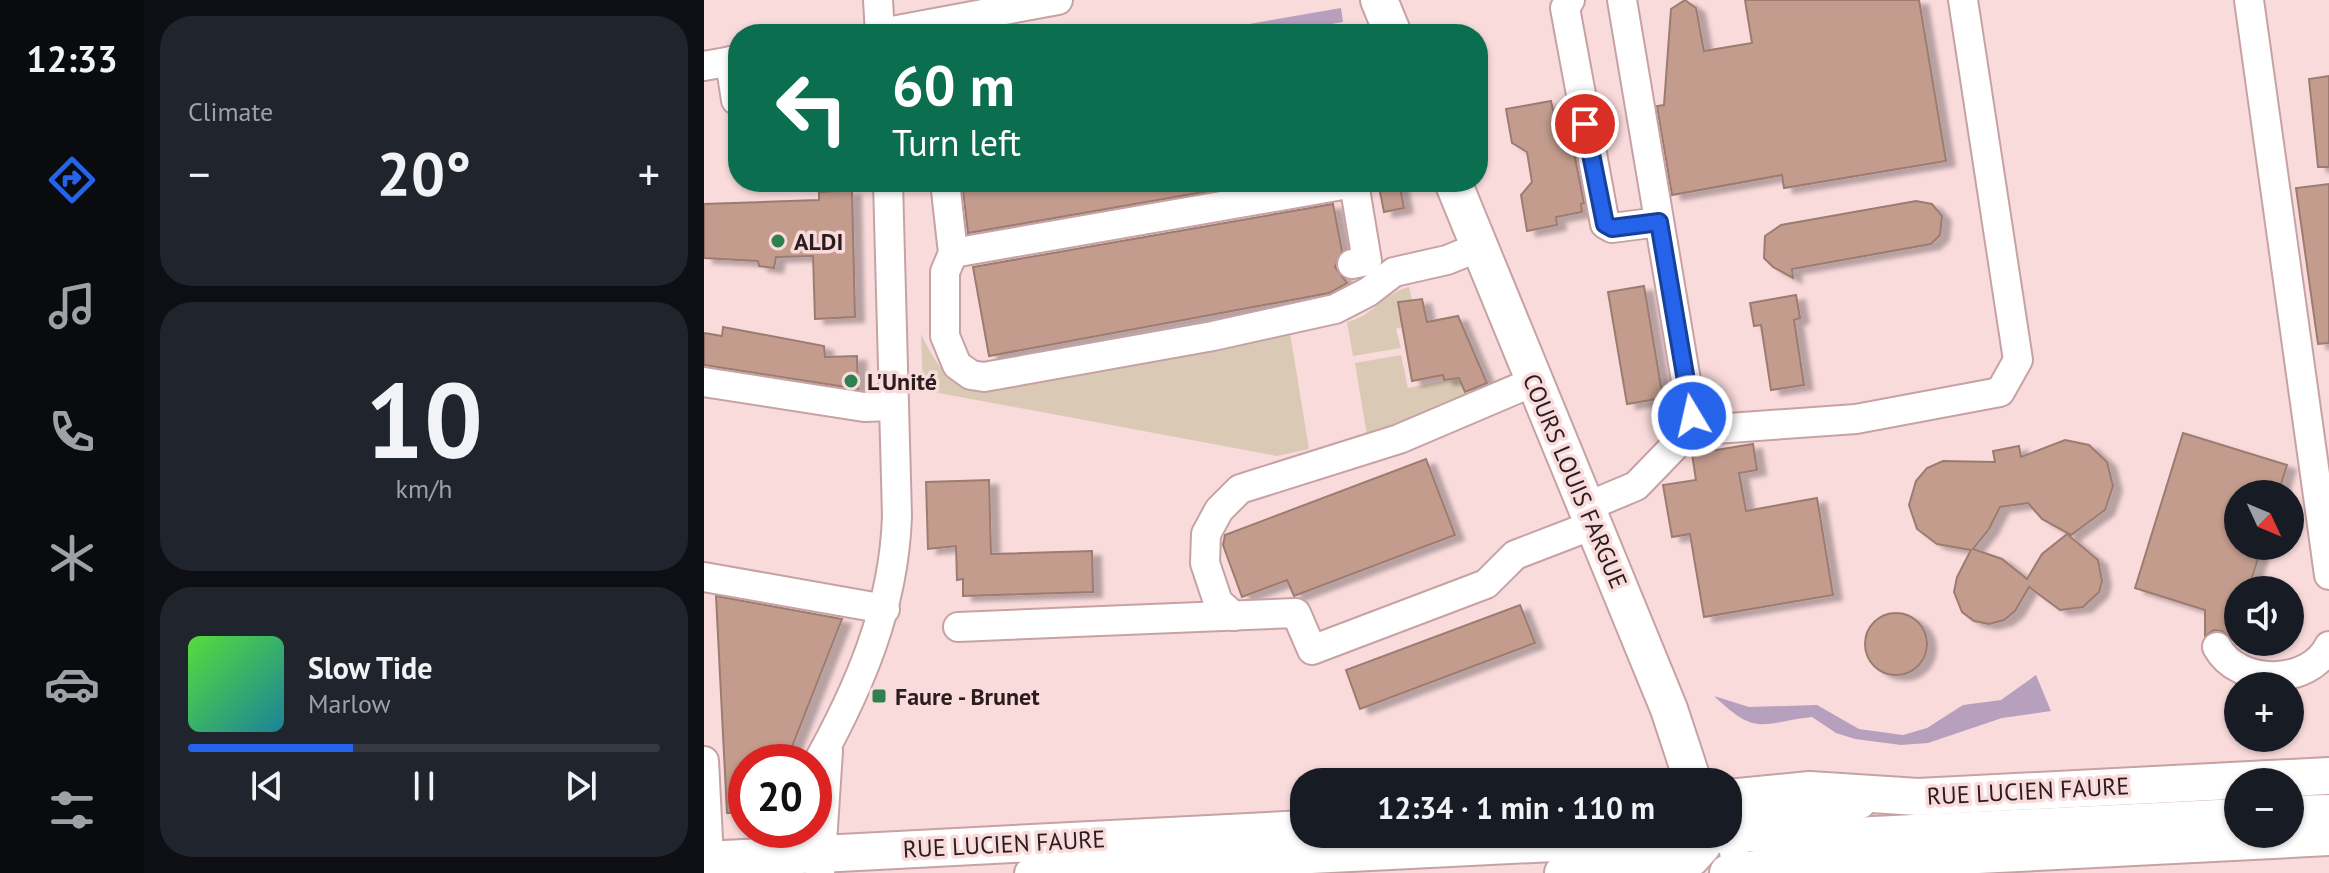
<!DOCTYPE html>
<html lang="en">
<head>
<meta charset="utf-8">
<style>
  :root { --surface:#171b24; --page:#20242c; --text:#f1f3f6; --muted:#9ea1a6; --line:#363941; --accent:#2563eb }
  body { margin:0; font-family:"PT Sans",sans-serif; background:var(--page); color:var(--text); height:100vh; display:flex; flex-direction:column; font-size:30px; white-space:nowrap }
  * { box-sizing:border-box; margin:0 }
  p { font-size:26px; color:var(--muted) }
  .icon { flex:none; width:44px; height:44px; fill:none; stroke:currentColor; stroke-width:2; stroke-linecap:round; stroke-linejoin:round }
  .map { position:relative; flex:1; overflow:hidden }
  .sheet { display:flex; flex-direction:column; gap:16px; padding:16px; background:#0d0f14; width:560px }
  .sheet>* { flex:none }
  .banner { position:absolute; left:24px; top:24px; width:760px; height:168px; border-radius:32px; box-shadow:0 2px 6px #0004; background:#0b6e4f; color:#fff; overflow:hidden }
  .needle { width:52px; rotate:134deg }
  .controls { position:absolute; left:1520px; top:480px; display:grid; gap:16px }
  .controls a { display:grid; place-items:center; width:80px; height:80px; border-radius:50%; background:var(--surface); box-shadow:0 2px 6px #0004; font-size:40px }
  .speed { position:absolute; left:24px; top:744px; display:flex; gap:16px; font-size:40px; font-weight:700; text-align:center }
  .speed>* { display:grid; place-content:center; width:104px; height:104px; border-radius:50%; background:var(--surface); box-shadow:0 2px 6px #0004; line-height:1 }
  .speed .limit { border:12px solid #d22; background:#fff; color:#111 }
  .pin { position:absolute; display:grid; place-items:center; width:68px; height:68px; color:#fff; margin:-34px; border:4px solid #fff; border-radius:50%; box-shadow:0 2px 8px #0007 }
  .me { position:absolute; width:88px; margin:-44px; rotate:351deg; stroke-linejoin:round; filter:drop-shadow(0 0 6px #0008) }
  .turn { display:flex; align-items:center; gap:28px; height:168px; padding:0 32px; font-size:36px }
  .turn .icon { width:104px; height:104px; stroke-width:2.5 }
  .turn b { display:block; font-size:56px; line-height:68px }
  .big { font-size:60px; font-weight:700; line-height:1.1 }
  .sheet .card { flex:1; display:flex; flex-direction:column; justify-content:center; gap:12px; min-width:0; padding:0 28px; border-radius:32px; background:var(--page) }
  .sheet .dial { align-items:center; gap:0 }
  .dial b { font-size:104px; line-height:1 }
  .song { display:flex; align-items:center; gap:24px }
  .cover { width:96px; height:96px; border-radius:12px; background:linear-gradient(135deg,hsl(110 70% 55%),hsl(190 70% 35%)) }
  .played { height:8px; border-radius:4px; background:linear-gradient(90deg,var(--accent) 35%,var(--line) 35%) }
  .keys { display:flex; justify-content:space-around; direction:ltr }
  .heat { display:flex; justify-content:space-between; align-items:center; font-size:44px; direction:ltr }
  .trip { position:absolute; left:586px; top:768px; width:452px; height:80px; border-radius:32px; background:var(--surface); box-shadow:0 2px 6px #0004; font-weight:700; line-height:80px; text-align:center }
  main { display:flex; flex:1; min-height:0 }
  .tab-bar { display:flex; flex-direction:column; width:144px; justify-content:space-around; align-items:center; background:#090b0e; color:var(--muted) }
  .tab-bar .icon { width:56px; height:56px }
  .tab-bar .on { color:var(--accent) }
  .tab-bar b { font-size:36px; color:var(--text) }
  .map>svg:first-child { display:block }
  .green { fill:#dac9b5 }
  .water { fill:#b79fbe }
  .building { fill:#c39c8d; stroke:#9c7c70; stroke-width:2; filter:url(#shadow) }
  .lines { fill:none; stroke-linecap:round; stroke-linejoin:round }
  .minor-casing { stroke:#c7a2a4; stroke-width:32 }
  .major-casing { stroke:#c7a2a4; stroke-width:40 }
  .minor { stroke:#fff; stroke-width:28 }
  .major { stroke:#fff; stroke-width:36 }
  .route-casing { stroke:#184099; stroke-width:20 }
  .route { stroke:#2563eb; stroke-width:14 }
  .poi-dot { fill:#2e8051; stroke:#fadbdc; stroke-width:3 }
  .labels { text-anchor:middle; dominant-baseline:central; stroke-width:7; stroke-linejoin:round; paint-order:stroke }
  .poi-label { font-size:24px; font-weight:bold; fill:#2b1d1e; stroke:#fadbdc; text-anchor:start }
  .street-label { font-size:24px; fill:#2b1d1e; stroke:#fadbdc }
</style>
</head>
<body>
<main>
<nav class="tab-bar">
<b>12:33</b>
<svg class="icon on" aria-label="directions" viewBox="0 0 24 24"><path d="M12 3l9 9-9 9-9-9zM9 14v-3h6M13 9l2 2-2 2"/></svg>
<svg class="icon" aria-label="music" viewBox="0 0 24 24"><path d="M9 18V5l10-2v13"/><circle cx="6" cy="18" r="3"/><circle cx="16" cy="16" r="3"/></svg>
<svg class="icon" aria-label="phone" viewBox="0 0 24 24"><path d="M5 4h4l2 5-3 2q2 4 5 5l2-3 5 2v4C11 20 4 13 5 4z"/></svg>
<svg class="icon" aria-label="climate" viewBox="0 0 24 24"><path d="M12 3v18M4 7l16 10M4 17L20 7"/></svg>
<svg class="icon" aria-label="car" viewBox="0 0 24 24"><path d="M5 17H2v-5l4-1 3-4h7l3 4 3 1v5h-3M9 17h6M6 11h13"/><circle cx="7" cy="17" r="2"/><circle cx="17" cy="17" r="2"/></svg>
<svg class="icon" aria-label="filters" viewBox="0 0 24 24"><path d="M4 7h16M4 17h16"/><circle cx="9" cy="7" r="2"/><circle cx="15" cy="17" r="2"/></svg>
</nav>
<section class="sheet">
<div class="card"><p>Climate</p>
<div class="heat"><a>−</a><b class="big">20°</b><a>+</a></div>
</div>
<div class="card dial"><b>10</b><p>km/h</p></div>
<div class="card">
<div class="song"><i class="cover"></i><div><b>Slow Tide</b><p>Marlow</p></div></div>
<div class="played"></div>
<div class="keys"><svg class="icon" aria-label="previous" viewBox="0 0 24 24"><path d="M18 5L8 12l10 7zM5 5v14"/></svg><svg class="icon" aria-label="pause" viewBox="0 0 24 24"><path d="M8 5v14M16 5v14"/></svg><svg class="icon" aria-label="next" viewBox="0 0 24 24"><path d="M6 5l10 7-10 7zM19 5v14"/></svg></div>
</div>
</section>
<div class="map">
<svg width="1625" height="873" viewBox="0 0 1625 873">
  <defs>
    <filter id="shadow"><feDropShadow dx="9" dy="5" stdDeviation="2" flood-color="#0004"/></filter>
  </defs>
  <rect width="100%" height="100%" fill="#fadbdc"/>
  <!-- green -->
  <g class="green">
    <path d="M705,287l3,13 -14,3 4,24 -6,2 5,19 -48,8 -6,-34c25,-5 38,-30 62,-35z"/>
    <path d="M586,333l19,116 -32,7 -354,-66 -2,-56c12,23 20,42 46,52z"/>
    <path d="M697,355l7,33 51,-10 10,22 -101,42 -13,-79z"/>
  </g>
  <!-- water -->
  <g class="water">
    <path d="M637,8l2,14 -67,12h-85z"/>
    <path d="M1332,675l15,36 -49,7 -74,25 -27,2 -46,-6 -19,-6 -24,-16c-51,6 -55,20 -98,-21l35,11 68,-2 42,24 44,6 24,-7 36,-23 38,-5z"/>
  </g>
  <!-- building -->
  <g class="building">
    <path d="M981,0l11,8 8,43 48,-8 -7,-43h174l27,161 -162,27 -2,-13 -110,20 -15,-89 7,-1 7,-96z"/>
    <path d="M1625,76v91h-11l-9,-88z"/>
    <path d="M847,101l3,14 12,-2 18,90 -3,1 1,8 -26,5 1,8 -30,6 -6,-36 11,-13 -5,-30 -15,-9 -6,-34z"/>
    <path d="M258,182h299l-293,51z"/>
    <path d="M674,182h21l5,26 -20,4z"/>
    <path d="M1625,184v159l-11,1 -22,-156z"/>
    <path d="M148,190l3,127 -40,2 -2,-63 -37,1 -2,11 -15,-2 -1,-5 -54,-3v-54l115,-4v-8z"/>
    <path d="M1212,201l16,3 10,12 -2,19 -9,9 -139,25 1,9 -20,-11 -9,-9 1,-22 16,-11z"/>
    <path d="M629,204l9,47 -7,16 12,16 -18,10 -340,63 -16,-89z"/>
    <path d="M940,286l19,112 -36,6 -19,-112z"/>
    <path d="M1092,295l4,23 -6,2 10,65 -33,5 -10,-65 -7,1 -4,-23z"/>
    <path d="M718,299l5,23 31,-6 29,67 -22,9 -6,-14 -15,2 -1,-5 -31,6 -14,-79z"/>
    <path d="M19,327l101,19 1,11 32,-1 1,33 -154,-24v-32l18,3z"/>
    <path d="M1479,433l104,32 -9,29h-40v52h24l-14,44h-10v29l-12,-3 7,24 -11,-9 -8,-1 -9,6v-26l-70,-22z"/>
    <path d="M1361,440l24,5 18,17 6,24 -8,24 -34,25 -29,-16 -14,-16 -28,4 -11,22 -16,20 29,10 25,20 15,-25 25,-20 31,26 4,21 -3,11 -16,15 -23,3 -31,-23 -14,24 -11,9 -15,4 -15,-3 -12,-9 -8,-20 3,-15 14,-27 -34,-6 -20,-15 -8,-24 7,-24 11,-13 16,-7 52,1 -2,-11 26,-5 2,11z"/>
    <path d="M1049,444l4,26 -18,3 7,38 71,-13 16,97 -129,22 -14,-83 -18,3 -9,-52 33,-5 -4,-26z"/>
    <path d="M722,459l29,76 -161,61 -7,-16 -45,17 -19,-52 2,-10z"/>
    <path d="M285,480l2,74 101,-3 1,41 -130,4v-17l-6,1 -1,-34 -28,3 -2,-67z"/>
    <path d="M12,596l126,23 -56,143h-40v51h-19z"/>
    <path d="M816,605l15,38 -175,66 -14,-39z"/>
    <circle cx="1192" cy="644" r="31"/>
  </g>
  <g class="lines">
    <!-- minor casing -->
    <g class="minor-casing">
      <g id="minor">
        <path d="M174,0l2,34"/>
        <path d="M866,0l-5,8 40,216 7,4 47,-6"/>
        <path d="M918,0l70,416 9,14 155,-11 144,-27 18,-32 -55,-360"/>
        <path d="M1545,0l80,575"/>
        <path d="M172,34l182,-34"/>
        <path d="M26,61l6,39"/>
        <path d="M0,66l34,-6"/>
        <path d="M241,182l8,71 -8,19v64l12,29 14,10 13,2 229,-41 122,-27 33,-17 26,-20 53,-12 32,-13"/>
        <path d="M249,253l401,-70 13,78 -15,3"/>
        <path d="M0,382l160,25 30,-1"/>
        <path d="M882,507l50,-21 61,-63"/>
        <path d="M0,577l181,32"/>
        <path d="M530,616l-16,-14 -13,-39 1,-29 13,-24 21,-21 159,-50 134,-57"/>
        <path d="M254,627l338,-14 16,37 174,-66 29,-29 78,-30"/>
        <path d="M1513,647c22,40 93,38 112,-1"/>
        <path d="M0,761l5,98"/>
        <path d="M110,769c45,-80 80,-161 83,-253l-9,-334"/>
        <path d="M1586,810l39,-1"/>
        <path d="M1030,852v-23l10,-13 117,-12"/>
        <path d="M79,873l6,-43"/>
        <path d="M116,873l8,-122"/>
        <path d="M325,873l1209,-60"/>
      </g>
    </g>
    <!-- major casing -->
    <g class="major-casing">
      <g id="major">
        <path d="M675,0l14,34"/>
        <path d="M749,182l216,527 24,73"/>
        <path d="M1024,798l82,-8 108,7 411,-21"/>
        <path d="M0,860l600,-31"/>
        <path d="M859,873l20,-6 108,-9 11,-12 -1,-12"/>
        <path d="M1024,873l55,-8 546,-28"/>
      </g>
    </g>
    <!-- minor -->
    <use href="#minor" class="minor"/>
    <!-- major -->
    <use href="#major" class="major"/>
  </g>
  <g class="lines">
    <!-- route casing -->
    <g class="route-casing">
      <path id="route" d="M881,124l20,100 7,4 47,-6 33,194"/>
    </g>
    <!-- route -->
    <use href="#route" class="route"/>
  </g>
  <!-- markers -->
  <g class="poi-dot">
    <circle cx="74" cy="241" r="8"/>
    <circle cx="147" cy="381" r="8"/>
    <rect x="167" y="688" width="16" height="16" rx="4"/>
  </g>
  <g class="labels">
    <!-- poi labels -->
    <g class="poi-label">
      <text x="90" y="241">ALDI</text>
      <text x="163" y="381">L'Unité</text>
      <text x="191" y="696">Faure - Brunet</text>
    </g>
    <!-- street labels -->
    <g class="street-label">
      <text transform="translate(871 481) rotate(67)">COURS LOUIS FARGUE</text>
      <text transform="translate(1324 791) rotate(-3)">RUE LUCIEN FAURE</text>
      <text transform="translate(300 844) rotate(-3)">RUE LUCIEN FAURE</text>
    </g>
  </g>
</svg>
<div class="controls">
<a><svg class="needle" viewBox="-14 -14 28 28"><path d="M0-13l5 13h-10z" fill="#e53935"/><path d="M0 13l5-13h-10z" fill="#9ea1a6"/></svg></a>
<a><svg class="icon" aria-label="sound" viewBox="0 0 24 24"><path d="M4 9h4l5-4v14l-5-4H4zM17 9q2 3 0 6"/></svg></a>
<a>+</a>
<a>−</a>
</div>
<div class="speed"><div class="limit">20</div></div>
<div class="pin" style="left:881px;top:124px;background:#d93025"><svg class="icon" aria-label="arrive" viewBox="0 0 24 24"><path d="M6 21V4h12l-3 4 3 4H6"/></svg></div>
<svg class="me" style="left:988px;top:416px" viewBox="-20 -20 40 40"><circle r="17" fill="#2563eb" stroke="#fff" stroke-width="3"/><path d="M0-11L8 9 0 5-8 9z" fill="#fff"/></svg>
<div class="trip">12:34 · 1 min · 110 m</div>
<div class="banner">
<div class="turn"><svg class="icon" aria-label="left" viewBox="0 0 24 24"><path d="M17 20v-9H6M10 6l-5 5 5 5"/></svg><div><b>60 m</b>Turn left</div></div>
</div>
</div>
</main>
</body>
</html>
